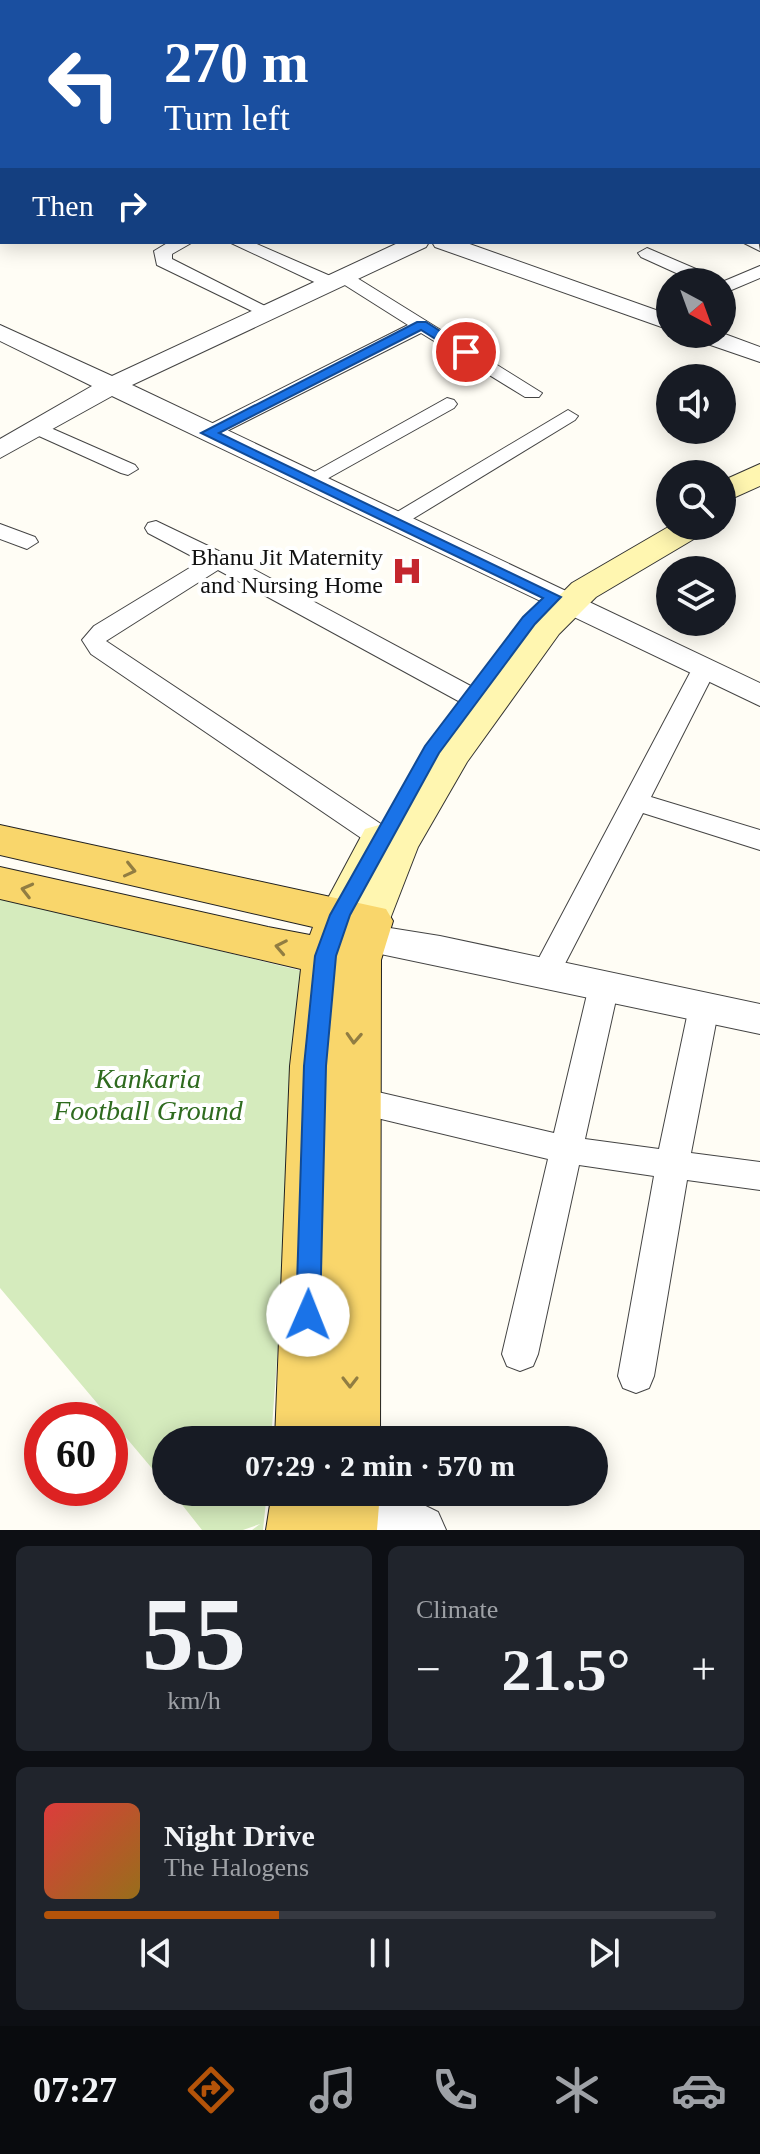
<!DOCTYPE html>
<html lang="en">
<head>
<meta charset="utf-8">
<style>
  :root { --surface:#171b24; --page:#20242c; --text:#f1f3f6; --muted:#9ea1a6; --line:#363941; --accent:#b45309 }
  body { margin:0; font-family:Georgia,serif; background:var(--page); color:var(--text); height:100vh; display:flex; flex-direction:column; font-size:30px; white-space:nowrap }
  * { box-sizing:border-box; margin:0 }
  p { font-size:26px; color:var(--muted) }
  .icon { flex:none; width:44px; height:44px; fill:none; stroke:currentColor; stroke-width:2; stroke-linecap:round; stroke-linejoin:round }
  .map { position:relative; height:1530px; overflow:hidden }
  .panel { display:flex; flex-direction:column; gap:16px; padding:16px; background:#0d0f14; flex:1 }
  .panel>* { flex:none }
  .top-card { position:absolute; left:0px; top:0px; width:760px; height:244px; box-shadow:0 4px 20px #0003; background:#1a4fa0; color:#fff; overflow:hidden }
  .needle { width:52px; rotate:139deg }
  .buttons { position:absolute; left:656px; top:268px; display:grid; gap:16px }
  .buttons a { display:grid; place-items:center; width:80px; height:80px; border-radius:50%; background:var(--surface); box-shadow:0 4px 20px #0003; font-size:40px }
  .speed { position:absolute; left:24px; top:1402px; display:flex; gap:16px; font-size:40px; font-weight:700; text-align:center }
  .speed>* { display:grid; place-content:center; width:104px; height:104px; border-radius:50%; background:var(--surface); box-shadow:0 4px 20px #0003; line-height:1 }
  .speed .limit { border:12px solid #d22; background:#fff; color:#111 }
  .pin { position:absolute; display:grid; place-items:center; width:68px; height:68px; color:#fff; margin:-34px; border:4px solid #fff; border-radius:50%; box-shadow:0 2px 8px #0007 }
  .me { position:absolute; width:88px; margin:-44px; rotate:1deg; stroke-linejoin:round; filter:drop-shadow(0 0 6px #0008) }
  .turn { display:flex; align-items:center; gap:28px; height:168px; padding:0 32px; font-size:36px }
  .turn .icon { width:104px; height:104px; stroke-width:2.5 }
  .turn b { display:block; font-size:56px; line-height:68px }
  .then { display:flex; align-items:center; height:76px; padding:0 32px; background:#0003; gap:16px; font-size:30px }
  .big { font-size:60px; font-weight:800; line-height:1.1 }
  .panel .card { flex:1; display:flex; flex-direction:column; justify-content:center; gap:12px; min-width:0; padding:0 28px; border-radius:12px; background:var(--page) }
  .panel .dial { align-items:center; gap:0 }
  .dial b { font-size:104px; line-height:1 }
  .song { display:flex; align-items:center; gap:24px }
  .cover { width:96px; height:96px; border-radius:12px; background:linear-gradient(135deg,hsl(0 70% 55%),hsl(40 70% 35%)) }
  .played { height:8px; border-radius:4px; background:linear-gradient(90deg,var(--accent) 35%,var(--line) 35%) }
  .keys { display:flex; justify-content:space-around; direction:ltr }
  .heat { display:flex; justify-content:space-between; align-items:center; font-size:44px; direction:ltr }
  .panel .tiles { flex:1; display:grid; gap:16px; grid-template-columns:1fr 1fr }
  .card:last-child { grid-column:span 2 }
  .trip { position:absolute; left:152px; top:1426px; width:456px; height:80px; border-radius:40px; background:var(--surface); box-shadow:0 4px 20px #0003; font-weight:800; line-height:80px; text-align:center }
  .dock { display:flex; height:128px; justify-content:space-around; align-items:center; background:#090b0e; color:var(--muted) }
  .dock .icon { width:56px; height:56px }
  .dock .on { color:var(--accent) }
  .dock b { font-size:36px; color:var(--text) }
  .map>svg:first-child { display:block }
  .green { fill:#d5ebbd }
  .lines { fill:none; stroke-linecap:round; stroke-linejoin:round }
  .minor-casing { stroke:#444; stroke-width:2 }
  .tertiary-casing { stroke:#444; stroke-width:2 }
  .secondary-casing { stroke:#333; stroke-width:2 }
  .primary-casing { stroke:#222; stroke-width:2 }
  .minor { fill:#fff; fill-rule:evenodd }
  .tertiary { fill:#fff; fill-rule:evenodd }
  .secondary { fill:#fff6b0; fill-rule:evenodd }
  .primary { fill:#f9d66b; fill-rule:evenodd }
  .oneway { stroke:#917d42 }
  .route { fill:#1a73e8; stroke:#114b97; stroke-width:2 }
  .labels { text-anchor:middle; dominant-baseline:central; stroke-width:8; stroke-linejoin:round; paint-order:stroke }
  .poi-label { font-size:24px; fill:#111; stroke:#fff; text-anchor:end }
  .near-park-label { font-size:28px; font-style:italic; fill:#2f6b1f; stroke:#fff }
</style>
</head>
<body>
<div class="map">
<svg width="760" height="1530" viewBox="0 0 760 1530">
  <rect width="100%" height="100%" fill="#fffdf5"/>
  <!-- green -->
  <g class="green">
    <path d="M0,897l306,75 -35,468h-105v45l-166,-197z"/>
    <path d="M172,1492h95l-4,38h-11l8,-6 -17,6h-41z"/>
  </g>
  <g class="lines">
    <!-- minor casing -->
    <g class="minor-casing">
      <g id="minor">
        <path d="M232,0h16l1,2h-16z"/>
        <path d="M373,0h16l1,2h-16z"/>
        <path d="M486,0h19l1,2h-19z"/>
        <rect x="758" y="10" width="2" height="8"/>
        <rect x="758" y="48" width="2" height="8"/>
        <rect x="0" y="63" width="2" height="8"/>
        <path d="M0,124l2,1v10l-2,-1z"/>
        <path d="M758,134l2,1v10l-2,-1z"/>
        <rect x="758" y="154" width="2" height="10"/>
        <path d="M758,239l2,12 -18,-9h16z"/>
        <path d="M169,242h24l-21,12v5l105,53 -9,5 -6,-1 -105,-51 -3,-14z"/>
        <path d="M229,242h23l83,36 2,-5h12l193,120 -3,4h-14l-104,-64 -206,104h-14l-3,-4 3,-4 207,-104 -68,-43 -3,5h-12z"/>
        <path d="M647,248l70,30 3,4h-24l-55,-25 -3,-4z"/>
        <path d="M760,266v12l-38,16v-12z"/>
        <path d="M447,398l7,2 3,4 -3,4 -138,77 -7,2 -11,-6z"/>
        <path d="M568,410l10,6 -3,4 -174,106h-16l-3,-5z"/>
        <path d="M37,422l98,43 3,4 -10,6 -7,-2 -91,-41 -3,-4z"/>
        <path d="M156,521l71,34 253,136 3,6 -3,6h-18l-244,-133 -112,71 284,189 4,7 -4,7h-20l-279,-190 -9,-14 12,-14 107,-65 -53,-28 -3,-5 3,-5z"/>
        <path d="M0,524l35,13 3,5 -11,7 -27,-10z"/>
        <path d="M704,661l12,8 -65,128 109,33v20l-117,-37 -87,168 -10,3 -10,-3 -5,-8 161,-304z"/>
        <path d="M604,975l11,3 4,8 -34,153 74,10 30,-142 4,-8 11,-4 11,4 4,8 -28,146 69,9v28l-73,-10 -33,196 -5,12 -13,5 -13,-5 -5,-12 36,-200 -75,-11 -41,189 -5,12 -13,5 -13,-5 -5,-12 46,-195 -196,-47 -11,-4 -5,-9 5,-9 11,-4 202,47 35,-147 4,-8z"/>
      </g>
    </g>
    <!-- tertiary casing -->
    <g class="tertiary-casing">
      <g id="tertiary">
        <rect x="758" y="96" width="2" height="12"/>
        <path d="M400,242h29l-3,5 -294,138 628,298v23l-648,-310 -112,62v-19l92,-53 -92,-45v-16l112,51z"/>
        <path d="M432,242h32l206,73v15l-235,-83z"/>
        <path d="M722,333l38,14v15l-67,-23 -3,-5z"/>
        <path d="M365,924l75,12 320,68v30l-408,-86 -6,-10 6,-10z"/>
        <path d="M313,1492h84l41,20 8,18h-80l-47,-17z"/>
      </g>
    </g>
    <!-- secondary casing -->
    <g class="secondary-casing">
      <g id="secondary">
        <path d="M3,0h21l1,2h-21z"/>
        <path d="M760,464v22l-38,17v-22z"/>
        <path d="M670,526h39l-5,7 -108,64 -37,37 -92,128 -49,85 -33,85 -15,4 -15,-4 -3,-5 -12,3 -15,-4 -6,-11 46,-86 14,-4 10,3 49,-81 97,-127 37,-37z"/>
      </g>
    </g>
    <!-- primary casing -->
    <g class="primary-casing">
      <g id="primary">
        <path d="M0,216h2l-2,17z"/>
        <path d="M0,825l386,84 7,12 -12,39 -1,480h-105l15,-374 11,-97 -301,-70v-32l268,60 42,8 3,-8 -313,-72z"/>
        <path d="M272,1492h108l-3,38h-111z"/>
      </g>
    </g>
    <!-- minor -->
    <use href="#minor" class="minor"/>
    <!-- tertiary -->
    <use href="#tertiary" class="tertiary"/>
    <!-- secondary -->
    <use href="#secondary" class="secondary"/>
    <!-- primary -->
    <use href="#primary" class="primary"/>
  </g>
  <!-- one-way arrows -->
  <defs><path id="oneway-chevron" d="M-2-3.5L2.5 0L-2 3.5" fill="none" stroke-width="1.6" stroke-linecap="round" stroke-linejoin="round" transform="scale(2)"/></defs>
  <g class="oneway">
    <use href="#oneway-chevron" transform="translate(130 870) rotate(13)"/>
    <use href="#oneway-chevron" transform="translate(27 890) rotate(-166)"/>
    <use href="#oneway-chevron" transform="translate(281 947) rotate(-169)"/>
    <use href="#oneway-chevron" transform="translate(354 1038) rotate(93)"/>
    <use href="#oneway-chevron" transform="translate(350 1382) rotate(90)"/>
  </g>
  <!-- route -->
  <path class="route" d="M417,322h9l47,30 -12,3 -40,-25 -202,103 342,164 -26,27 -96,129 -89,162 -14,41 -10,110 -6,249 -3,8 -9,3 -9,-3 -3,-8 8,-249 11,-110 15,-41 95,-169 98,-129 20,-19 -342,-165z"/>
  <!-- icons -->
  <defs>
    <g id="hospital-bare" transform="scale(2.4)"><path d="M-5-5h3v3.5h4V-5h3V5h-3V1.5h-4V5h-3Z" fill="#c4262e" stroke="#fff" stroke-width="2.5" paint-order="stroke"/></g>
  </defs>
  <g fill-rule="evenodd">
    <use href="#hospital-bare" x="407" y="571"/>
  </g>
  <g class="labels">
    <!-- poi labels -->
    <g class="poi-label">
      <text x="383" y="557">Bhanu Jit Maternity<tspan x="383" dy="28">and Nursing Home</tspan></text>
    </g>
    <!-- near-park labels -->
    <g class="near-park-label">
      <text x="148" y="1078">Kankaria<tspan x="148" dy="32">Football Ground</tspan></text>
    </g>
  </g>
</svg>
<div class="buttons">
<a><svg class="needle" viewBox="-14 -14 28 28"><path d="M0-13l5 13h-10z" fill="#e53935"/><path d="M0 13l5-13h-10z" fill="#9ea1a6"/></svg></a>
<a><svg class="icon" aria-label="sound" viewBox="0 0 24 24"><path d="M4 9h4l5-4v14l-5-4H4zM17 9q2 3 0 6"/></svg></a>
<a><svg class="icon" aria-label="search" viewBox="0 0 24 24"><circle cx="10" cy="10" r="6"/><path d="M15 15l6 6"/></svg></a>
<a><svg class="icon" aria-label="layers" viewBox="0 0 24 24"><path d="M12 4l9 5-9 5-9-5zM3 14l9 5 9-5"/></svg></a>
</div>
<div class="speed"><div class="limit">60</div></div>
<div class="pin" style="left:466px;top:352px;background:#d93025"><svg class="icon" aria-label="arrive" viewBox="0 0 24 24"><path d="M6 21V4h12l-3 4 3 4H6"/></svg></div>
<svg class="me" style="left:308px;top:1315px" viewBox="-20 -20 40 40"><circle r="19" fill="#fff"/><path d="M0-13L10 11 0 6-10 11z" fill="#1a73e8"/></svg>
<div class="trip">07:29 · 2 min · 570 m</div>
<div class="top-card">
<div class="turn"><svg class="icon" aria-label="left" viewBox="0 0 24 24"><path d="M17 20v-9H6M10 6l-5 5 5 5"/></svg><div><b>270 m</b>Turn left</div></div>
<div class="then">Then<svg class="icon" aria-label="right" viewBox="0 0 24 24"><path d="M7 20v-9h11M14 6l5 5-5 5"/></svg></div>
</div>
</div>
<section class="panel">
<div class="tiles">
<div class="card dial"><b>55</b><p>km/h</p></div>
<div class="card"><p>Climate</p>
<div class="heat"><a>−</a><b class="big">21.5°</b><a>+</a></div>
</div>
<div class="card">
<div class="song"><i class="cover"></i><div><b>Night Drive</b><p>The Halogens</p></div></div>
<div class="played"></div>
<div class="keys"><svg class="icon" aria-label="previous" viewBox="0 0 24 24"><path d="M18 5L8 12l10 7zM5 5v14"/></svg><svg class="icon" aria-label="pause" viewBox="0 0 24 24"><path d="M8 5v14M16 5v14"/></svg><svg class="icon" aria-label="next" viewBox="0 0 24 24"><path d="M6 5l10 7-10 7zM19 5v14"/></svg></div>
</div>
</div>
</section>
<nav class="dock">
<b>07:27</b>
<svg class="icon on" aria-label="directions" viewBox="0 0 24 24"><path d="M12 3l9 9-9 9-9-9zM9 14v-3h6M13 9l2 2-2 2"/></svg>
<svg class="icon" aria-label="music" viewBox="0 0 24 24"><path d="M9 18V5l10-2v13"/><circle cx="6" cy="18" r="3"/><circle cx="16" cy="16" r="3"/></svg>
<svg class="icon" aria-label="phone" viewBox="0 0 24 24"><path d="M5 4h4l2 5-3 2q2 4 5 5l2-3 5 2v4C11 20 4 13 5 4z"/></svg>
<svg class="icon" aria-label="climate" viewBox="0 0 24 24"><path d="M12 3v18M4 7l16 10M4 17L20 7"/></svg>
<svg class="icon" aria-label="car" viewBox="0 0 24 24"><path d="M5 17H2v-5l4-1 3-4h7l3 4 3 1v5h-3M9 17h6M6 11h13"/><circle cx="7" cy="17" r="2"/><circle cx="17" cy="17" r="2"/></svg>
</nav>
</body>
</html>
